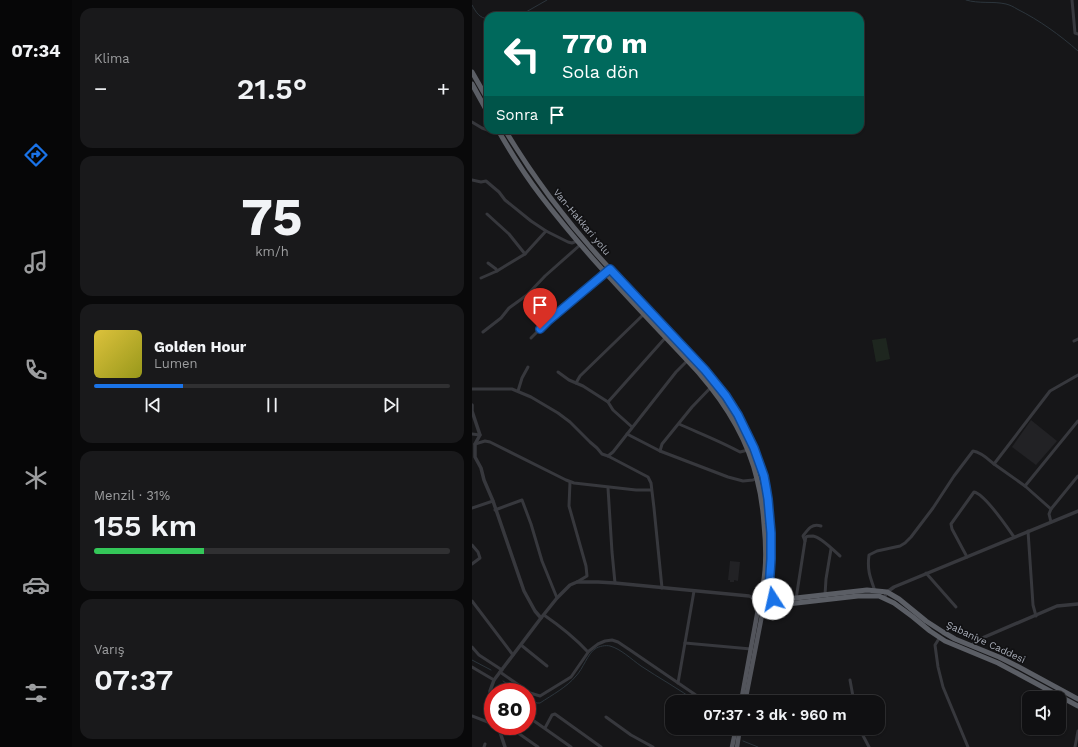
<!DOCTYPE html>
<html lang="tr">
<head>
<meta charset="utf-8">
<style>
  :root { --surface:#101012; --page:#19191b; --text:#f1f3f6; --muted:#9c9d9f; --line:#303032; --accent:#1a73e8 }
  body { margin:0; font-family:"Work Sans",sans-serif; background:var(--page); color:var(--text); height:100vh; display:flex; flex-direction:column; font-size:15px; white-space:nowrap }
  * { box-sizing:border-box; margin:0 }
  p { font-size:13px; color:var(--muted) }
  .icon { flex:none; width:22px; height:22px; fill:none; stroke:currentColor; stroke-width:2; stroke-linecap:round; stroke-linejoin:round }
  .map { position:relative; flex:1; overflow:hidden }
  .details { display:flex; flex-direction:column; gap:8px; padding:8px; background:#09090a; width:400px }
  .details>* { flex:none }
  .banner { position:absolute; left:12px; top:12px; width:380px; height:122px; border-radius:12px; box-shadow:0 1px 3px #0004,0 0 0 1px var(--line); background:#00695c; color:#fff; overflow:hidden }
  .buttons { position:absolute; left:550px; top:691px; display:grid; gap:8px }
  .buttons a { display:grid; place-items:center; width:44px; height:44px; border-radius:8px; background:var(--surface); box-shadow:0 1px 3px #0004,0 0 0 1px var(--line); font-size:20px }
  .speed { position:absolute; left:12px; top:683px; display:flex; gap:8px; font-size:20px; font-weight:700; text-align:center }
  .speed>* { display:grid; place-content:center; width:52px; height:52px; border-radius:50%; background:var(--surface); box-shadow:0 1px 3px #0004,0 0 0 1px var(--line); line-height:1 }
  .speed .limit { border:6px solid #d22; background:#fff; color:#111 }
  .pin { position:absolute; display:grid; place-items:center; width:34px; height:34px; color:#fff; margin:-41px -17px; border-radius:50% 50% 50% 0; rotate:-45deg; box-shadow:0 0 4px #0007 }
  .pin .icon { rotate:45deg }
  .me { position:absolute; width:44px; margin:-22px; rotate:350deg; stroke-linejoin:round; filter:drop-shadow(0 0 3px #0008) }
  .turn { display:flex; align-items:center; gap:14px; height:84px; padding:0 12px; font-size:18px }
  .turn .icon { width:52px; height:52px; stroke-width:2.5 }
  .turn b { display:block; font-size:28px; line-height:34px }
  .then { display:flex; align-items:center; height:38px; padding:0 12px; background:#0003; gap:8px; font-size:15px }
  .big { font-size:30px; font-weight:600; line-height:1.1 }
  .details .tile { flex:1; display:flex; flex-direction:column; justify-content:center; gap:6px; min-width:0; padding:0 14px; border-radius:12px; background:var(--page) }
  .details .dial { align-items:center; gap:0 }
  .dial b { font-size:52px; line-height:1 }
  .song { display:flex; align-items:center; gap:12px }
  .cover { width:48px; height:48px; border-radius:6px; background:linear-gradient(135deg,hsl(50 70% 55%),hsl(60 70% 35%)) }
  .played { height:4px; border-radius:2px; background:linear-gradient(90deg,var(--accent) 25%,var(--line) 25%) }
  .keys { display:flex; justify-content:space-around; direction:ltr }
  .heat { display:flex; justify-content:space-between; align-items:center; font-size:22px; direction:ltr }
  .charge { height:6px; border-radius:3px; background:linear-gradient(90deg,#34c759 31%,var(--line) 0) }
  .trip { position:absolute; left:193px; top:695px; width:220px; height:40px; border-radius:12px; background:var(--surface); box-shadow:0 1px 3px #0004,0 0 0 1px var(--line); font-weight:600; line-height:40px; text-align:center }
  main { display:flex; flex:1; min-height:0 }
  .tabs { display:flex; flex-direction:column; width:72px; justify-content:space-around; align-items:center; background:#060607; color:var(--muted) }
  .tabs .icon { width:28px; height:28px }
  .tabs .active { color:var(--accent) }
  .tabs b { font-size:18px; color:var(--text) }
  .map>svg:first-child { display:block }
  .built { fill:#222225 }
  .green { fill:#1e261f }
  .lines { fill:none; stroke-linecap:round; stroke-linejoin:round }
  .stream { stroke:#2c353c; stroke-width:1 }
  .minor { stroke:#37383d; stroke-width:3 }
  .tertiary { stroke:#37383d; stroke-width:3.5 }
  .primary { stroke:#53555c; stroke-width:4.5 }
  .trunk { stroke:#5b5e65; stroke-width:5 }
  .route-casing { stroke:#114b97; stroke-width:10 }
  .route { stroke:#1a73e8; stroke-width:7 }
  .labels { text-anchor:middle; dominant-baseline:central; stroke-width:3.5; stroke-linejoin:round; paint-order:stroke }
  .street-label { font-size:10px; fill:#a8adb8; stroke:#111113 }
</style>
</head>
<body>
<main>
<nav class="tabs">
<b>07:34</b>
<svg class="icon active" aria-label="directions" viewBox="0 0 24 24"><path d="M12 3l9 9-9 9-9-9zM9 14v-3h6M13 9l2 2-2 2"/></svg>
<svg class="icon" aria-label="music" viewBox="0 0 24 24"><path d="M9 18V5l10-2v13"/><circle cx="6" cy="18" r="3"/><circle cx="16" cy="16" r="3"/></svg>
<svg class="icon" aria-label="phone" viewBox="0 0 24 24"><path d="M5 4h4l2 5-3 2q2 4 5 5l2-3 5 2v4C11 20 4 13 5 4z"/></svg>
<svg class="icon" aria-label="climate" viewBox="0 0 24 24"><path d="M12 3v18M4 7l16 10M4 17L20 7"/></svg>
<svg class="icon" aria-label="car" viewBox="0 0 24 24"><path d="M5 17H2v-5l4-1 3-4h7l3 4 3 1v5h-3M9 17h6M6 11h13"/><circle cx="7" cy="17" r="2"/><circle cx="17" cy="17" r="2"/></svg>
<svg class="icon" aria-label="filters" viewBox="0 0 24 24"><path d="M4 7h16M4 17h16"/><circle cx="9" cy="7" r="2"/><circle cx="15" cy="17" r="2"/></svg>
</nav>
<section class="details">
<div class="tile"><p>Klima</p>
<div class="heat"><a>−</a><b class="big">21.5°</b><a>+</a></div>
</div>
<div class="tile dial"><b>75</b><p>km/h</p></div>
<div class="tile">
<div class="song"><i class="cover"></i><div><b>Golden Hour</b><p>Lumen</p></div></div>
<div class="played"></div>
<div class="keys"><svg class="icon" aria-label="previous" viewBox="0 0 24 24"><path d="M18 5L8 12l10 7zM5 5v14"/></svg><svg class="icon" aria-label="pause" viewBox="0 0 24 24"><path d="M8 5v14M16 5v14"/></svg><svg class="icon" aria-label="next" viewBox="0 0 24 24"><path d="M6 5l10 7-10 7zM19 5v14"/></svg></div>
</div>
<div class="tile"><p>Menzil · 31%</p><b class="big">155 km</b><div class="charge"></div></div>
<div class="tile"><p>Varış</p><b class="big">07:37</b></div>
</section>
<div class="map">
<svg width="606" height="747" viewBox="0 0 606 747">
  <rect width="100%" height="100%" fill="#161618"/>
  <!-- built -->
  <g class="built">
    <path d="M559,420l26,21 -21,24 -24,-18z"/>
    <path d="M258,561l10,1 -2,19 -4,-1v2h-4v-2h-2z"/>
  </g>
  <!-- green -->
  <path class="green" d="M414,338l4,21 -14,3 -4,-22z"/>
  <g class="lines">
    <!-- stream -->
    <g class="stream">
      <path d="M494,0c13,4 27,1 40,4 4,1 8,3 11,5 22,11 43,26 61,42"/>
      <path d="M0,5c4,7 7,13 16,14"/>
      <path d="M47,16l28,-16"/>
      <path d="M0,660l19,10"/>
      <path d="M31,681l17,11"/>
      <path d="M55,697l10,6h3c12,-8 27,-16 36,-27 7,-7 12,-23 19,-27 4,-3 11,-4 15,-3 11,3 21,13 31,20 18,12 38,23 56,36"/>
      <path d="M253,728l5,5"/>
      <path d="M271,741l15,6"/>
    </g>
    <!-- minor -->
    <g class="minor">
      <path d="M600,0l3,33 3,1"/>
      <path d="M0,122l10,6 11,4 2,-2"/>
      <path d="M0,180l9,2 5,-1 13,11 6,8 26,21 15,10 22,11 4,1 5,-2"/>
      <path d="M15,214l22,20 16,20"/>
      <path d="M16,263l8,6 1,2"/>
      <path d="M9,278l16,-7 28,-17 21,-23"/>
      <path d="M11,332l18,-14 8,-10 18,-13 18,-19 35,-31"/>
      <path d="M59,338l17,-17 57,-49"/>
      <path d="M602,341l4,-2"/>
      <path d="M86,372l11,8 14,6 25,16 5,8 19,17"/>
      <path d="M104,383l4,-7 64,-62"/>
      <path d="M0,389h40l19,8 27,16 12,9 20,20 7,6 5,6 6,2 40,21 3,6 3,25 8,80"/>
      <path d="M46,391l4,-13 6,-11"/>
      <path d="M136,402l58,-65"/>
      <path d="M207,424c20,9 41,17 61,28l8,-2"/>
      <path d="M0,434l8,1"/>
      <path d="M155,434l33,17 68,26 15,4 10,-1 4,-2"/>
      <path d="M3,444l10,-3 5,1 76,38 8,3 62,7h15"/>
      <path d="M188,451l2,-7 30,-37 24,-25"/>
      <path d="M136,456l5,-4 63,-80 12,-12"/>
      <path d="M98,482l-1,24 17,60 1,10 -10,6"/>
      <path d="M553,486l53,-65"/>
      <path d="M136,488l4,64 3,31"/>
      <path d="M0,508l21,-7"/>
      <path d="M579,509l27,-33"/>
      <path d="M23,510l27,-10 9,24 11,37 15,37"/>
      <path d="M579,522l-2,-8 2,-5 -26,-23 -31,-22 56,-73 28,-16"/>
      <path d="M556,531l5,74 3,11"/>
      <path d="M333,541l-2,-5c5,-7 9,-13 18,-10"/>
      <path d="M0,545l6,7 2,6 -8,6"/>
      <path d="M495,557l-15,-28 -1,-5 23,-32c11,2 33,35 40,45"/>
      <path d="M454,573l30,34"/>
      <path d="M403,591c-5,-14 -8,-21 -6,-36l8,-4 23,-5 5,-3 6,-6 22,-29 21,-32 19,-25c8,1 15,8 21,13"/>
      <path d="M353,595l1,-16 5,-30"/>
      <path d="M324,599l9,-58 1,-4c1,-1 6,-1 7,-1 8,1 20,14 27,20"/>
      <path d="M0,601l41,54"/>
      <path d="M72,615c16,11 30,22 44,37"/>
      <path d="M468,637l-5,8 3,22 5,20 25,60"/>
      <path d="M213,643l66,6"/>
      <path d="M49,645l26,21"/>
      <path d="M0,647l7,8 23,15"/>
      <path d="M0,667l22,13"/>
      <path d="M28,672l30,21 10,3 31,-19 18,-26 9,-7 7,-3 7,-1 6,2 12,8 76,52"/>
      <path d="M378,680l4,22"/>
      <path d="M206,683l16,-92"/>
      <path d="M0,716l21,8"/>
      <path d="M55,716l44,31"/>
      <path d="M134,717l25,18 22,12"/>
      <path d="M36,726l30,21"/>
      <path d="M73,728l7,-13 3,-1 46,33"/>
      <path d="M387,728l10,19"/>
      <path d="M12,747l1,-3"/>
      <path d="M603,747l3,-16"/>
    </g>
    <!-- tertiary -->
    <g class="tertiary">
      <path d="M0,405v6l8,24 -5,9v13l6,11 3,12 9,21 31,90 11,20 6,7"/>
      <path d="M412,598l3,-6 7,-5 184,-76"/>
      <path d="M499,646l9,-7 77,-33 21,-2"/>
      <path d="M21,717l-1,-2 -2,-24 4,-11 47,-62 16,-20 13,-13 7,-3h21l17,1 134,13 9,4"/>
      <path d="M26,726l7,21"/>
    </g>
    <!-- primary -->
    <g class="primary">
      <path d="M269,702l18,-98"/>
      <path d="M273,702l17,-87 3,-8"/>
      <path d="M260,747l4,-19"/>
      <path d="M265,747l3,-19"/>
    </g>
    <!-- trunk -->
    <g class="trunk">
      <path d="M0,72l16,28"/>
      <path d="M0,84l16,29"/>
      <path d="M26,130c13,23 27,45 43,66 48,63 104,119 158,177 26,30 49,67 58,106 4,15 6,30 7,45 2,20 3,41 -1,61 -1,4 -5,12 -5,14 0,11 13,11 15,0l-3,-5 -5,-2 -5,2"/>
      <path d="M33,130c30,50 66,97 106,140 21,22 43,45 64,68 34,35 60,64 79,110 12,30 18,65 17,98 0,9 0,18 -1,27 0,7 -2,14 0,21"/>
      <path d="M300,597l9,2h6l80,-9 20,2 12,7 27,22 17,11 12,7 44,18 18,9 61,33"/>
      <path d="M298,606l88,-10h21l15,7 19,14 17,14 15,10 53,22 80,43"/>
    </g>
  </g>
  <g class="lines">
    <!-- route casing -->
    <g class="route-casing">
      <path id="route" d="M68,329l8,-8 62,-52 95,101 21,26 12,19 16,33 10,28 2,11 2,12 3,34v26l-2,30 4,10"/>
    </g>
    <!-- route -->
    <use href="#route" class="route"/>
  </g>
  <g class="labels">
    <!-- street labels -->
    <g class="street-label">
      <text transform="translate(110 222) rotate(50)">Van-Hakkari yolu</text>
      <text transform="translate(514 642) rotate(25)">Şabaniye Caddesi</text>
    </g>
  </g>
</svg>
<div class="buttons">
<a><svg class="icon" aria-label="sound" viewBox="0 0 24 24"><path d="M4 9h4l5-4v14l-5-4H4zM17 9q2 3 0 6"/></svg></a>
</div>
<div class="speed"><div class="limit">80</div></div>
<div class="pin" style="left:68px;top:329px;background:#d93025"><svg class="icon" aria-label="arrive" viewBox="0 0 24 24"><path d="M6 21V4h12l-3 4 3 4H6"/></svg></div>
<svg class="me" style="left:301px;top:599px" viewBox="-20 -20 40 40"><circle r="19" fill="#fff"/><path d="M0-13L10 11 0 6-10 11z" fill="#1a73e8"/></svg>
<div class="trip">07:37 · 3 dk · 960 m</div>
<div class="banner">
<div class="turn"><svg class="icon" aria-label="left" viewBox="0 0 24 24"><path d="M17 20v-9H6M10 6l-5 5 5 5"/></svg><div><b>770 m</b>Sola dön</div></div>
<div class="then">Sonra<svg class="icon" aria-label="arrive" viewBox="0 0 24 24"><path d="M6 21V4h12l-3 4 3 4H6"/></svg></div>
</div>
</div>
</main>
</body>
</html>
